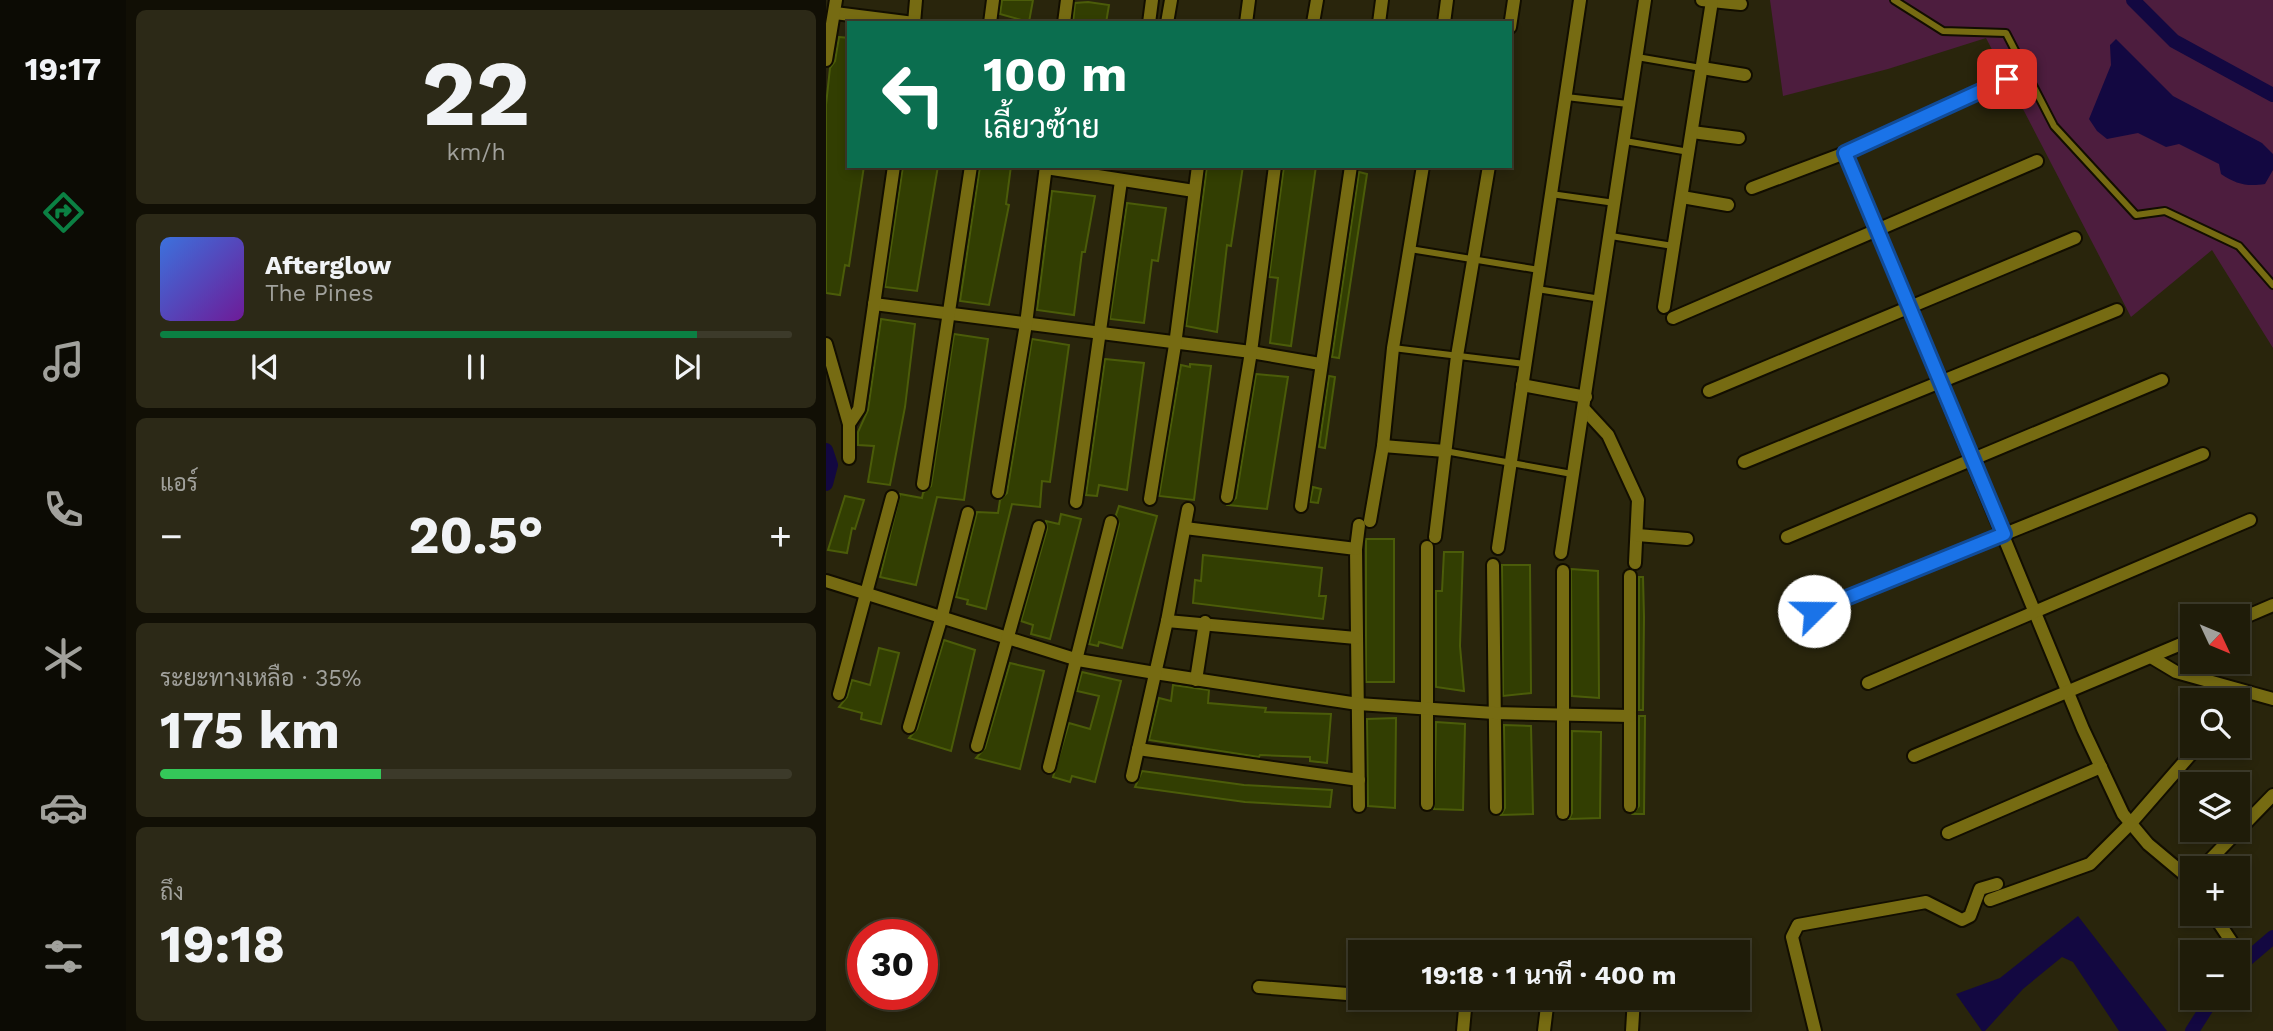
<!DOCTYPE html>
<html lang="th">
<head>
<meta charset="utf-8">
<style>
  :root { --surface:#1f1c09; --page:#2c2917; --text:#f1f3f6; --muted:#a1a19c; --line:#3c3a2a; --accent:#0b8043 }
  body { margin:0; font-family:"Work Sans",Sarabun,sans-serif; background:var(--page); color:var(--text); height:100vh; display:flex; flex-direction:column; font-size:26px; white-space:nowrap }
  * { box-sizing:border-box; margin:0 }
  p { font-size:23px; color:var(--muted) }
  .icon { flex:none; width:38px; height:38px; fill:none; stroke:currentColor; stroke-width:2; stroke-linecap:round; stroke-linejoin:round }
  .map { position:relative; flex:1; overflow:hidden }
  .drawer { display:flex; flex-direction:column; gap:10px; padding:10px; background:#110f05; width:700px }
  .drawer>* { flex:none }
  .guide { position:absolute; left:21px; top:21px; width:665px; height:147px; border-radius:0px; box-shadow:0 4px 10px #0003,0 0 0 2px var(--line); background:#0b6e4f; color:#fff; overflow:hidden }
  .needle { width:46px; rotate:134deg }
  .tools { position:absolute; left:1354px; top:604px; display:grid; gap:14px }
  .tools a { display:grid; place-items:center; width:70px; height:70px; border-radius:0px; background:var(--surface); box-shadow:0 4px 10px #0003,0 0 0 2px var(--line); font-size:35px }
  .speed { position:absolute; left:21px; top:919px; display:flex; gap:14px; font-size:35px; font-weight:700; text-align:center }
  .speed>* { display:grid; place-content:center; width:91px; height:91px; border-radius:50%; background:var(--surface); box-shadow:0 4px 10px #0003,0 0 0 2px var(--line); line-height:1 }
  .speed .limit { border:10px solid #d22; background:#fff; color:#111 }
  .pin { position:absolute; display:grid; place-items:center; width:60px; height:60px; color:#fff; margin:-30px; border-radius:14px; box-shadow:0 4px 10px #0006 }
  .me { position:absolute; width:77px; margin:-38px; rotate:68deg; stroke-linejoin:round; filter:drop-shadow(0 0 5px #0008) }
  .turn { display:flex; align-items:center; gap:24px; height:147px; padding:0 21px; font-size:32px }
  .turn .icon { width:91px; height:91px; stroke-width:2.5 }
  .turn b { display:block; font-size:49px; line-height:60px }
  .big { font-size:52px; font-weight:700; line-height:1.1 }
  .drawer .card { flex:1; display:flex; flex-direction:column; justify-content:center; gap:10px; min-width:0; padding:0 24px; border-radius:10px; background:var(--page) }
  .drawer .dial { align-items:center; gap:0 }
  .dial b { font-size:91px; line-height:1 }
  .song { display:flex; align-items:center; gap:21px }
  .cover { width:84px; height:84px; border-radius:10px; background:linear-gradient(135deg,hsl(220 70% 55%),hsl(280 70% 35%)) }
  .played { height:7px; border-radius:4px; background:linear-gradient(90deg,var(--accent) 85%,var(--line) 85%) }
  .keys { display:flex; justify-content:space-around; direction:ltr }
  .heat { display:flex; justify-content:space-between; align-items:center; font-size:38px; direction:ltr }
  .charge { height:10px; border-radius:5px; background:linear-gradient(90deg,#34c759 35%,var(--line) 0) }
  .trip { position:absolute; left:522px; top:940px; width:402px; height:70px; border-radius:0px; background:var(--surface); box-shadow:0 4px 10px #0003,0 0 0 2px var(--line); font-weight:700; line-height:70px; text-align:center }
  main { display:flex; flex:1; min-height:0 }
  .dock { display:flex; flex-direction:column; width:126px; justify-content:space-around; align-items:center; background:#0c0b04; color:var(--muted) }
  .dock .icon { width:49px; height:49px }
  .dock .selected { color:var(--accent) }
  .dock b { font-size:32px; color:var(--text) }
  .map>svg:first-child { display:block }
  .green { fill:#4d1d3e }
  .water { fill:#130841 }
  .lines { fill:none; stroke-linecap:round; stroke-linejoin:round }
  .canal { stroke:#130841; stroke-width:14 }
  .building { fill:#323e02; stroke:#4b5c09; stroke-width:2 }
  .service-casing { stroke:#120e00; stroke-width:10 }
  .minor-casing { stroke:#120e00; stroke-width:16 }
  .service { stroke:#766b12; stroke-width:6 }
  .minor { stroke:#766b12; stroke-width:12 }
  .route-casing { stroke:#114b97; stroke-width:18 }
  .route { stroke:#1a73e8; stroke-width:12 }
</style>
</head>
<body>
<main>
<nav class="dock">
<b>19:17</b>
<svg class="icon selected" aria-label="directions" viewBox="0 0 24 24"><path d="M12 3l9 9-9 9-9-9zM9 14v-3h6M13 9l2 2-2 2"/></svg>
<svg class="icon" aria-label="music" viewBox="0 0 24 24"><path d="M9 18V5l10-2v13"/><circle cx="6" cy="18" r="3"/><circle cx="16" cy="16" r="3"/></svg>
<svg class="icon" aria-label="phone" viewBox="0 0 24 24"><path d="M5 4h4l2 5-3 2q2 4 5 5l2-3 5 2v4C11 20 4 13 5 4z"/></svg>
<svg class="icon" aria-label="climate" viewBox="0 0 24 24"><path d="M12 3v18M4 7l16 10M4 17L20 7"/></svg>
<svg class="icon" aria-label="car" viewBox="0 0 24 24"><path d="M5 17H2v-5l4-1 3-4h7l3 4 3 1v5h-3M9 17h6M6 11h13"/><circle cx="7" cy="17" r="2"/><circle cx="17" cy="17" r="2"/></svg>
<svg class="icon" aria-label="filters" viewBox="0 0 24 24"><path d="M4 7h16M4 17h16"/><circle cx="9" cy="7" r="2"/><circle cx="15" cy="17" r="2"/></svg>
</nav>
<section class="drawer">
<div class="card dial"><b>22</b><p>km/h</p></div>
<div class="card">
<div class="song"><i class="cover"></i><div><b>Afterglow</b><p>The Pines</p></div></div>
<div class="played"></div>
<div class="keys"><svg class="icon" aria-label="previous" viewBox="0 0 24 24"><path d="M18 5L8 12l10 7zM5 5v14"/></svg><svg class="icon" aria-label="pause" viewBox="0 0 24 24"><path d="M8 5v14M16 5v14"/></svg><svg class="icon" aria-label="next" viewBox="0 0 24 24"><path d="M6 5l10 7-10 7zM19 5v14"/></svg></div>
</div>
<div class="card"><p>แอร์</p>
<div class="heat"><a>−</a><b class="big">20.5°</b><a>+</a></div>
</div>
<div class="card"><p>ระยะทางเหลือ · 35%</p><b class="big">175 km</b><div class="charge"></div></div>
<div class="card"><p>ถึง</p><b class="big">19:18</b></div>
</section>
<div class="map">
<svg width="1447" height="1031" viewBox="0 0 1447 1031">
  <rect width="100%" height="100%" fill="#29250c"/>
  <!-- green -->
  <path class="green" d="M944,0h503v348l-61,-98 -81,67 -145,-279 -98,31 -105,27z"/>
  <!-- water -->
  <g class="water">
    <path d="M1290,39l57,57 89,47 11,11v16l-8,14c-18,3 -29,0 -44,-10l-2,-10 -40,-20 -13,3 -28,-14 -31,6 -10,-8 -8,-12 22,-54 -1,-20z"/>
    <path d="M1252,916l89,115h-48l-46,-69 -11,-5 -39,32 -38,42h-3l-26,-37 44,-16z"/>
  </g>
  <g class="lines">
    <!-- canal -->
    <g class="canal">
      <path d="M1307,0l41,41 99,54"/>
      <path d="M0,450l5,15 -5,19"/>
      <path d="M1412,967l35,-30"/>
      <path d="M1366,1031l21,-33"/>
    </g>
  </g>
  <!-- building -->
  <g class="building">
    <path d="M176,0h31l-4,22 -29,-8z"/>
    <path d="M262,2l21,3 -3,18h-33l2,-20z"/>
    <path d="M13,37l10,1v128h15l-15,100 -4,-1 -5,30 -14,-2v-188l4,-37 5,-7z"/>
    <path d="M77,166h35l-21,125 -32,-4z"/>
    <path d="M154,166h31l-5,38 3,1 -20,100 -29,-4z"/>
    <path d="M381,166h36l-12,80 -4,-1 -10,87 -31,-6z"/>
    <path d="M458,166h32l-25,180 -21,-3 8,-65 -9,-1z"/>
    <path d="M533,172l8,2 -28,184 -7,-1z"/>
    <path d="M226,191l43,5 -10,56h-3l-8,63 -37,-5z"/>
    <path d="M301,203l39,5 -8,53 -6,-1 -8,63 -34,-4z"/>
    <path d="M55,319l34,5 -10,83 -15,78 -22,-3 6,-36 -16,-1v-13l10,-22z"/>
    <path d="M128,334l34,5 -24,161 -27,-3 -21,88 -36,-8 20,-83 22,4 1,-5 8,-7z"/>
    <path d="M206,339l37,6 -19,137 -8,-1 -2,26 -28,-3 -26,105 -19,-5 1,-4 -12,-3 21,-85 21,1 2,-13 7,-7z"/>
    <path d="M279,359l39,4 -17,127 -28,-5 -2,11 -11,-1z"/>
    <path d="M364,364l21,2 -17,134 -35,-4 22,-131 9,2z"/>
    <path d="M430,374l32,3 -21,132 -39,-4 8,-7z"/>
    <path d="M503,376l6,1 -10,71 -6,-1z"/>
    <path d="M487,487l8,2 -3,14 -8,-1z"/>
    <path d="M19,496l19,4 -9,29 -3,-1 -5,25 -19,-3z"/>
    <path d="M293,506l38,10 -35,132 -23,-6 -1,4 -9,-2 30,-120 -3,-9z"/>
    <path d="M235,514l20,5 -31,120 -19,-5 2,-9 -12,-4 26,-92 -1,-8 13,3z"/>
    <rect x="540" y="539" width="28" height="143"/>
    <path d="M618,552h19l-3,94 4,45 -28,-4v-96h6z"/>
    <path d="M377,555l119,13 -3,28h7l-3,23 -130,-16 2,-23 6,1z"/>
    <path d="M676,565h28l1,128 -28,3z"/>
    <path d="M745,569l27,2 1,127 -27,-2z"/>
    <path d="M813,577h4l1,40 -1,93h-4z"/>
    <path d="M118,640l31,10 -24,101 -42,-13 8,-9z"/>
    <path d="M53,648l20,5 -18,71 -20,-5 1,-6 -23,-6 8,-10 5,-17 18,5z"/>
    <path d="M184,663l34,8 -24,98 -44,-11 9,-10z"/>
    <path d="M256,672l39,9 -26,101 -23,-6 -2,6 -17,-5 16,-54 21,6 9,-33 -22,-5z"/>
    <path d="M347,685l36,5 -1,13 58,5 -1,4 66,2 -4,49 -17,-2v-4l-50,-2 -1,2 -110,-17 10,-42 12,3z"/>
    <path d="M813,716h6l-1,98h-11l6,-8z"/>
    <path d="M570,718l-1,90 -27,-2 -1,-87z"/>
    <path d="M610,722l29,2 -2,86 -29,-1z"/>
    <path d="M678,725l27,1 2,88 -32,1 4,-7z"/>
    <path d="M746,731l29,1 -1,86 -31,1 3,-6z"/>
    <path d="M316,771l102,14 88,5 -2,17 -85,-5 -110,-15z"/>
  </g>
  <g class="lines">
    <!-- service casing -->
    <g class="service-casing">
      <g id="service">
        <path d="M1068,0l49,31 63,2 48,93 82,89 29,-4 74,35 34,39"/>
        <path d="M811,57l64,11"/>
        <path d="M740,97l62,7"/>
        <path d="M799,141l64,11"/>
        <path d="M725,194l64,9"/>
        <path d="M785,236l62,10"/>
        <path d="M584,249l129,21"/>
        <path d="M711,289l64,10"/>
        <path d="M567,348l132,16"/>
        <path d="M619,451l127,23"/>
      </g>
    </g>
    <!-- minor casing -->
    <g class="minor-casing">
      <g id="minor">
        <path d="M876,0l39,4"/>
        <path d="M9,13l79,10"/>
        <path d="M88,23l2,-23"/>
        <path d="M164,23l3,-23"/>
        <path d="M238,23l3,-23"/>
        <path d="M323,23l3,-23"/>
        <path d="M341,23l4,-23"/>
        <path d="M420,23l3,-23"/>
        <path d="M487,23l4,-23"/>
        <path d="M553,23l3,-23"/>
        <path d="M618,23l3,-23"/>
        <path d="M684,27l4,-27"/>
        <path d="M0,60l10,-60"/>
        <path d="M876,68l43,7"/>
        <path d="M866,132l47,6"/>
        <path d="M1019,153l238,576 40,85 25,30 43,36 2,-2"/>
        <path d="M220,168l148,23"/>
        <path d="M926,188l93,-35 162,-73"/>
        <path d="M856,197l46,8"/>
        <path d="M48,304l377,48 69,12"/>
        <path d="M838,307l48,-306"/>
        <path d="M847,318l364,-157"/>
        <path d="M0,344l23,80v34"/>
        <path d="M696,385l64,12"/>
        <path d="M883,391l366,-153"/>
        <path d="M758,409l24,26 30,65 -3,63"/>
        <path d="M23,424l10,-15 35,-243"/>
        <path d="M557,446l62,5"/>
        <path d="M918,462l373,-152"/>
        <path d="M97,484l48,-318"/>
        <path d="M172,492l28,-168 20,-158"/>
        <path d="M401,497l24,-145 24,-186"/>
        <path d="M324,499l25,-154 23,-179"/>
        <path d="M250,502l45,-321"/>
        <path d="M475,506l50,-340"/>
        <path d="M544,521l13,-75 10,-98 30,-182"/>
        <path d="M359,528l171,21 3,257"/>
        <path d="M811,535l50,4"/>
        <path d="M609,537l22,-181 32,-190"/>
        <path d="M961,537l375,-157"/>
        <path d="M601,547v257"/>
        <path d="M672,548l82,-548"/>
        <path d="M530,549l3,-24"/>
        <path d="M735,553l84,-553"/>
        <path d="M667,565l3,243"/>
        <path d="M737,571v242"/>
        <path d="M804,576v230"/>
        <path d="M0,581l252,79 77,13 203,31 136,9 136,3"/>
        <path d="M988,611l389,-157"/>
        <path d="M1412,620l35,-15"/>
        <path d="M341,621l189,17"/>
        <path d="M1325,657l25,15 97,27"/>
        <path d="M370,680l9,-58"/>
        <path d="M1042,683l382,-163"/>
        <path d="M13,694l53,-197"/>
        <path d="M83,727l33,-111 26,-103"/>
        <path d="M151,746l62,-219"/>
        <path d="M312,749l221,31"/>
        <path d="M1088,756l279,-117"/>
        <path d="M223,767l62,-245"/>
        <path d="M306,776l35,-155 21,-112"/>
        <path d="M1122,833l153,-66"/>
        <path d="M1376,868l71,-73"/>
        <path d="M1164,900l100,-36 41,-41 67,-77"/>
        <path d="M1387,914l22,33"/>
        <path d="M433,987l101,8"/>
        <path d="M566,998l73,5"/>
        <path d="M637,1031l3,-33"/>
        <path d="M718,1031l4,-33"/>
        <path d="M806,1031l2,-33"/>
        <path d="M989,1031l-23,-94 6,-12 128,-23 36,18 8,-4 10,-27 17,-5"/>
      </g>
    </g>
    <!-- service -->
    <use href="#service" class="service"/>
    <!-- minor -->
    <use href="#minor" class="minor"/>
  </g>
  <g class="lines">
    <!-- route casing -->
    <g class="route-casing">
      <path id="route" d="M988,611l190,-77 -159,-381 162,-74"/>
    </g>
    <!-- route -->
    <use href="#route" class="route"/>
  </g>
</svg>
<div class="tools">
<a><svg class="needle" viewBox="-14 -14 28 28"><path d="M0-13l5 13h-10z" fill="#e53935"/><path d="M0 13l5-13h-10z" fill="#a1a19c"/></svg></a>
<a><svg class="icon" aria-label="search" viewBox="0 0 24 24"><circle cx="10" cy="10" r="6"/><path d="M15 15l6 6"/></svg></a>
<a><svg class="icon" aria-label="layers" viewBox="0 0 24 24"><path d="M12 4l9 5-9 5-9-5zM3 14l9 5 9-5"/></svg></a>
<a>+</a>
<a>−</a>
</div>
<div class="speed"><div class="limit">30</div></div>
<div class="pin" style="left:1181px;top:79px;background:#d93025"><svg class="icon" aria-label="arrive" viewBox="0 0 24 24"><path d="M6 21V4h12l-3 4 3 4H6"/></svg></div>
<svg class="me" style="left:988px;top:611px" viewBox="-20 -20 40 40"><circle r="19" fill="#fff"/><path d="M0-13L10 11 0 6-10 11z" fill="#1a73e8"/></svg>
<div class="trip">19:18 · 1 นาที · 400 m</div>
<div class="guide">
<div class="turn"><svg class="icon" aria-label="left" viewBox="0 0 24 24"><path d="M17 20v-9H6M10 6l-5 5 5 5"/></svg><div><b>100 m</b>เลี้ยวซ้าย</div></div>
</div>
</div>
</main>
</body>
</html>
